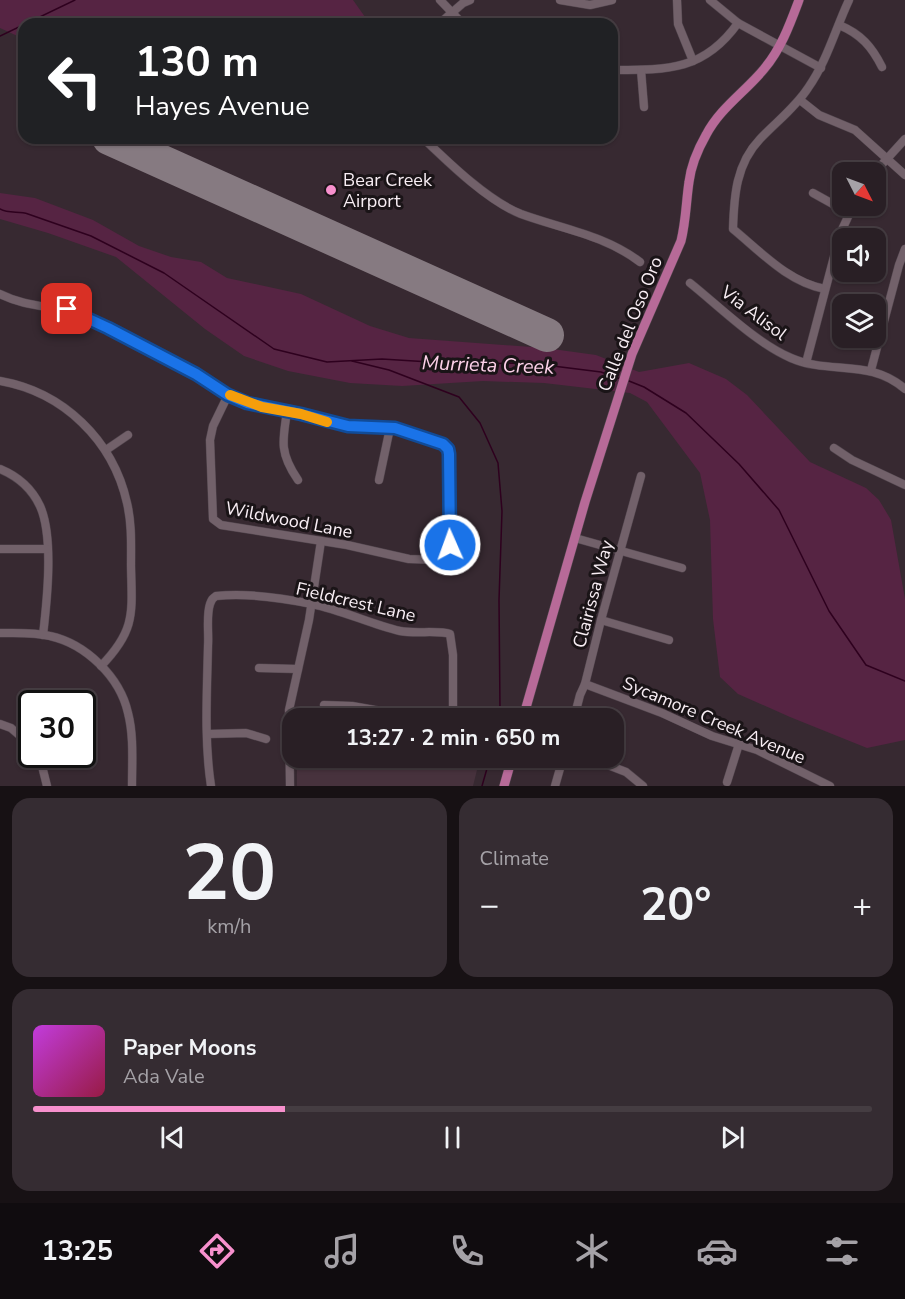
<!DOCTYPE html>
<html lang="en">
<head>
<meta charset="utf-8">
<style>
  :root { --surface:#291f25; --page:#352c32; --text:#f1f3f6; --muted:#a5a2a7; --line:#453d42; --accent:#f790cd }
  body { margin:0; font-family:"Nunito Sans",sans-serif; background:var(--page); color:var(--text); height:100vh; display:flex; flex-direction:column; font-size:22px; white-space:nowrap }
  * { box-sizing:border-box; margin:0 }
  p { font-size:20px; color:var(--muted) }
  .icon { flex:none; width:33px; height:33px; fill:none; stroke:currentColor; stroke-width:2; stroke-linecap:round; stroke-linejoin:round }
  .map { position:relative; height:786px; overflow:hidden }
  .sheet { display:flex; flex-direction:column; gap:12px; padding:12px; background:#171114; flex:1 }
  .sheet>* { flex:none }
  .hud { position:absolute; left:18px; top:18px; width:600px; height:126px; border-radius:18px; box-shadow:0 2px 4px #0004,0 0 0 2px var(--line); background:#202124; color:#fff; overflow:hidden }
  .needle { width:39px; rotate:132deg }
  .fabs { position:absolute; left:832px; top:162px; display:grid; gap:12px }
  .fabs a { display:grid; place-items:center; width:54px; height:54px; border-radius:12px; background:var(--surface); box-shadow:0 2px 4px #0004,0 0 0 2px var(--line); font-size:30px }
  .speed { position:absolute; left:18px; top:690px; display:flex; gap:12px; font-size:30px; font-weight:700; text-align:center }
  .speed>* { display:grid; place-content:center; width:78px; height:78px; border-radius:50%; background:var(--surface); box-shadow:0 2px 4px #0004,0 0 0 2px var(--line); line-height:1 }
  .speed .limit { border:3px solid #111; border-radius:9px; background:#fff; color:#111 }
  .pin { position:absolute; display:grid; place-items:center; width:51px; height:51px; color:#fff; margin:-26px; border-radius:12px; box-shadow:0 3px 9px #0006 }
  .me { position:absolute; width:66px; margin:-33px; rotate:358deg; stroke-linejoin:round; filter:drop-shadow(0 0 4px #0008) }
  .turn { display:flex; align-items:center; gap:21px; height:126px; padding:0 18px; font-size:27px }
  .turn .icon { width:78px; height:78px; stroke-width:2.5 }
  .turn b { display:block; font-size:42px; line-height:51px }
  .big { font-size:45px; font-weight:700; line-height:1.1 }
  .sheet .widget { flex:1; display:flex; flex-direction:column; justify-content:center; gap:9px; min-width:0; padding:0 21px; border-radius:18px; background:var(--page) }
  .sheet .dial { align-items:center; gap:0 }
  .dial b { font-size:78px; line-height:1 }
  .song { display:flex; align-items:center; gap:18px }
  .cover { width:72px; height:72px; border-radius:9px; background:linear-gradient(135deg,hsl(290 70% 55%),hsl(340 70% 35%)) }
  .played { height:6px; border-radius:3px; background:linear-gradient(90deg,var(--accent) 30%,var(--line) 30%) }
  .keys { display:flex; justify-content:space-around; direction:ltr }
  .heat { display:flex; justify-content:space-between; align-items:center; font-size:33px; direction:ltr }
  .sheet .tiles { flex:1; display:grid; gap:12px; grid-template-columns:1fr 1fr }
  .widget:last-child { grid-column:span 2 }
  .trip { position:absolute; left:282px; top:708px; width:342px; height:60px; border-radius:18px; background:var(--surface); box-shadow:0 2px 4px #0004,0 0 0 2px var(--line); font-weight:700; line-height:60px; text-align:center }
  .dock { display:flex; height:96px; justify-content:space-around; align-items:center; background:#100c0f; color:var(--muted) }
  .dock .icon { width:42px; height:42px }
  .dock .on { color:var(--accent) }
  .dock b { font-size:27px; color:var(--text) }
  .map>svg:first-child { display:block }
  .built { fill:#47323d }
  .green { fill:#562443 }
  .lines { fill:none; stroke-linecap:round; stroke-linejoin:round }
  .stream { stroke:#2e001e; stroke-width:1.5 }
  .runway { stroke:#867a81; stroke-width:34 }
  .minor-casing { stroke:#52464e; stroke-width:9 }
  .major-casing { stroke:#52464e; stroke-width:10 }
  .minor { stroke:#72616a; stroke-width:8 }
  .major { stroke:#b76a98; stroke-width:9 }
  .route-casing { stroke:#114b97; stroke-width:15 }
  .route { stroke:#1a73e8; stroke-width:10 }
  .slow { stroke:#f59e0b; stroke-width:10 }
  .poi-dot { fill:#f790cd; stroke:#1a1417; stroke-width:2 }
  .labels { text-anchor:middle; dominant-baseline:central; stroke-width:6; stroke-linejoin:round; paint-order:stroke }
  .poi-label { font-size:18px; fill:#f8eef4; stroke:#1a1417; text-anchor:start }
  .street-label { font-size:18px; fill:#f8eef4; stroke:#1a1417 }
  .water-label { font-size:20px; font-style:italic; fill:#fdd1e9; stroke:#1a1417 }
</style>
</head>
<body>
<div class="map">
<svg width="905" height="786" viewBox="0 0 905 786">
  <rect width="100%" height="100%" fill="#372931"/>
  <!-- built -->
  <path class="built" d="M297,758h183l-7,28h-176z"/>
  <!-- green -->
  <g class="green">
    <path d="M0,0h353l17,24h-346v15l-24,-11z"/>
    <path d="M0,193l35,5 58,22 46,26 32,11 30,5 26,16 74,16 69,32 39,12 136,10 51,7 43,17 50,-9 37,16 21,16 63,67 56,26 13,12 12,20 14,79v141l-38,8 -77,-31 -52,-23 -18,-17 -7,-58 -3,-99 -10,-47 -53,-71 -17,-9 -86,-10 -61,-2 -81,5 -52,-3 -62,-12 -44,-15 -39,-27 -89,-72 -68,-24 -48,-14z"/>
  </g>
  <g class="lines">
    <!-- stream -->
    <g class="stream">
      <path d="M0,36l75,-36"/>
      <path d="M0,209c8,5 19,2 28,5l63,22 73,37 110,76 53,13 55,-3 80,5 67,-1 72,9 20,7"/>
      <path d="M352,361l37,9 70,27 21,26 18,40 4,48 -3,89 1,110 -1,8"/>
      <path d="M629,381l15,6 42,26 53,51 40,46 50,101 37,54 39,16"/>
      <path d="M482,786l8,-28"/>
    </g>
    <!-- runway -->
    <path class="runway" d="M109,138l438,197"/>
    <!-- minor casing -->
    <g class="minor-casing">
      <g id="minor">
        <path d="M440,0l23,24"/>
        <path d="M560,0l30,5 22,-5"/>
        <path d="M677,0l1,24 15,37"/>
        <path d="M710,0l28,23 83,45"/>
        <path d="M439,24l24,-21 7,-3"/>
        <path d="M839,25c22,9 33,22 43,42"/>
        <path d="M612,70c55,0 92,1 126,-47"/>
        <path d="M641,70l3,37"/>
        <path d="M800,100l19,15 36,15 50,45"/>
        <path d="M423,138c26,25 65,63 98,76 41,15 84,21 119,48"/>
        <path d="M875,172l30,-33"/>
        <path d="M813,193l36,20"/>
        <path d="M690,283c30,24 66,60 101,75 39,17 79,0 114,31"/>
        <path d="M825,289c-37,-7 -64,-37 -92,-60 1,-33 3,-65 27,-90 16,-17 35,-31 48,-51 19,-27 27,-58 41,-88"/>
        <path d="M0,294c28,14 54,11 83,21l113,59 32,21 19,8 101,23 47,2 48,16 5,5 1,5v98l-5,6 -6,2 -29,-1 -62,-14 -126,-20 -8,-6 -3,-79 3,-14 15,-31"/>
        <path d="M806,363l34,-129 13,-28"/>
        <path d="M871,370l28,-105 6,-16"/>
        <path d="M0,381c63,11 113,59 127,122 5,21 4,42 4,63 1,47 5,64 -30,100"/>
        <path d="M287,412c-5,30 -7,42 11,68"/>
        <path d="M834,448l18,12 53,25"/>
        <path d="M106,450l22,-15"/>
        <path d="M0,469c17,7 32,20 40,37 14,31 7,95 3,129"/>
        <path d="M379,480l11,-52"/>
        <path d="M575,538l107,30"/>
        <path d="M0,549h47"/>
        <path d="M601,620l68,20"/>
        <path d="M0,633c16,0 34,-1 50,3 36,8 70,41 78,77 6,23 4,49 4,73"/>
        <path d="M259,668l39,1"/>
        <path d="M585,684l77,29 50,23 45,14 73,36"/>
        <path d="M574,718l6,-23 5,-11 16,-64 40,-144"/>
        <path d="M0,724l11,4 21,18"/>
        <path d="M208,734l38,-1 20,6"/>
        <path d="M37,754l4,8 6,24"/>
        <path d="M590,758l36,14 17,14"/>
        <path d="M727,782l12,-38"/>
        <path d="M211,786c-7,-46 -4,-94 -3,-140 1,-13 -2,-30 2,-42 2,-5 2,-5 6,-8 29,-3 67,2 96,8 30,6 58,20 88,27 14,3 40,-1 50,3l3,21v53l-10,9 -34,-1 -57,-10 -28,-1"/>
        <path d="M290,786l-1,-76 20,-90 12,-79"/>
        <path d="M555,786l8,-28"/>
      </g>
    </g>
    <!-- major casing -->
    <g class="major-casing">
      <g id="major">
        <path d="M523,718l62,-216 47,-148 49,-113c5,-20 5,-39 8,-59 2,-16 9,-33 17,-47 14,-27 39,-43 58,-66 17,-20 26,-45 35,-69"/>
        <path d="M504,786l8,-28"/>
      </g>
    </g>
    <!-- minor -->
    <use href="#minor" class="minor"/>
    <!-- major -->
    <use href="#major" class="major"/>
  </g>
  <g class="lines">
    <!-- route casing -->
    <g class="route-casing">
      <path id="route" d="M67,309l41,19 88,46 32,21 19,8 54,11 47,12 47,2 48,16 5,5 1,5 1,91"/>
    </g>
    <!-- route -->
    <use href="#route" class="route"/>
    <!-- slow -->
    <path class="slow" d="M230,395l32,12 39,7 26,8"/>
  </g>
  <!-- markers -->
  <circle class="poi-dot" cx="331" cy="190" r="6"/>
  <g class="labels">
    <!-- poi labels -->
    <g class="poi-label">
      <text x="343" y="180">Bear Creek<tspan x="343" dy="21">Airport</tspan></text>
    </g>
    <!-- street labels -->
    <g class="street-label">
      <text transform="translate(754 313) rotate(37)">Via Alisol</text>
      <text transform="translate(630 324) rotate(-68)">Calle del Oso Oro</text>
      <text transform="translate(289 520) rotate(11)">Wildwood Lane</text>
      <text transform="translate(593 594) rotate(-75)">Clairissa Way</text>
      <text transform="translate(356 602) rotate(13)">Fieldcrest Lane</text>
      <text transform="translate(714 720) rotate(23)">Sycamore Creek Avenue</text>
    </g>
    <!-- water labels -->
    <g class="water-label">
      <text transform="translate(488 365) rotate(2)">Murrieta Creek</text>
    </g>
  </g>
</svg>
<div class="fabs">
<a><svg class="needle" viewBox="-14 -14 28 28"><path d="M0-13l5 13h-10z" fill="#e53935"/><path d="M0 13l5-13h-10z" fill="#a5a2a7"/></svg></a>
<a><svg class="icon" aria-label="sound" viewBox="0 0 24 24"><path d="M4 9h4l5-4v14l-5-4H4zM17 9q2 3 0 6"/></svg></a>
<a><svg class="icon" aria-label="layers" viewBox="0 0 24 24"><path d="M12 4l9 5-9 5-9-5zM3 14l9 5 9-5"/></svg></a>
</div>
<div class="speed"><div class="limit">30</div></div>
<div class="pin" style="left:67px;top:309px;background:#d93025"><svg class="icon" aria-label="arrive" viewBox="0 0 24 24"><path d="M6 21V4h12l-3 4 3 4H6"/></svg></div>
<svg class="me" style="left:450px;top:545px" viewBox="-20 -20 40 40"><circle r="17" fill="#1a73e8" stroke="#fff" stroke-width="3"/><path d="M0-11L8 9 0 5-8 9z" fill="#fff"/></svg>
<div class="trip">13:27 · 2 min · 650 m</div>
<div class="hud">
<div class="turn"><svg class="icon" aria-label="left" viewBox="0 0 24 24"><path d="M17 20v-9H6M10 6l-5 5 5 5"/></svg><div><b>130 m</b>Hayes Avenue</div></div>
</div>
</div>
<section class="sheet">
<div class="tiles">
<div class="widget dial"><b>20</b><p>km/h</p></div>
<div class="widget"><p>Climate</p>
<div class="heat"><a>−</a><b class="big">20°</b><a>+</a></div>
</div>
<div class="widget">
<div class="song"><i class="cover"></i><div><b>Paper Moons</b><p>Ada Vale</p></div></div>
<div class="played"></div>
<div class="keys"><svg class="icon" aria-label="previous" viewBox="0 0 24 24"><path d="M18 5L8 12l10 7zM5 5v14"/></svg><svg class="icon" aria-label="pause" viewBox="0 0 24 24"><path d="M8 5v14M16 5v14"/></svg><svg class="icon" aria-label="next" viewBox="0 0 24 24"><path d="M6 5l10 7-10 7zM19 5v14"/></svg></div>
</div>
</div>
</section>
<nav class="dock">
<b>13:25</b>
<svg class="icon on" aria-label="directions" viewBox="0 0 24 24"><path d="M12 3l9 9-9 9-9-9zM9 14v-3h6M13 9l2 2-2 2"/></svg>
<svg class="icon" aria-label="music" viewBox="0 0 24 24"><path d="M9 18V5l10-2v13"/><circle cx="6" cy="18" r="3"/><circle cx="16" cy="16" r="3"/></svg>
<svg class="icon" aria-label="phone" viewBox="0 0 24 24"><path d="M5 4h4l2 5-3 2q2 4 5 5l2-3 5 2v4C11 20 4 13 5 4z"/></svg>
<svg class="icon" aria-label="climate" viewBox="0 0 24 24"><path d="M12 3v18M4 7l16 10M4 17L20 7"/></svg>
<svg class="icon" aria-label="car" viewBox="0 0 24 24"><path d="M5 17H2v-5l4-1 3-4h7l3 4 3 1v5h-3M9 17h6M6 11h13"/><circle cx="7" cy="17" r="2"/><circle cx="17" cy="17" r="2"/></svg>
<svg class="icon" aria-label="filters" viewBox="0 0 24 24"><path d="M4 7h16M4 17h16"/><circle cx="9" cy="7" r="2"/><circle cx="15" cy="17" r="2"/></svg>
</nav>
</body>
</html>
